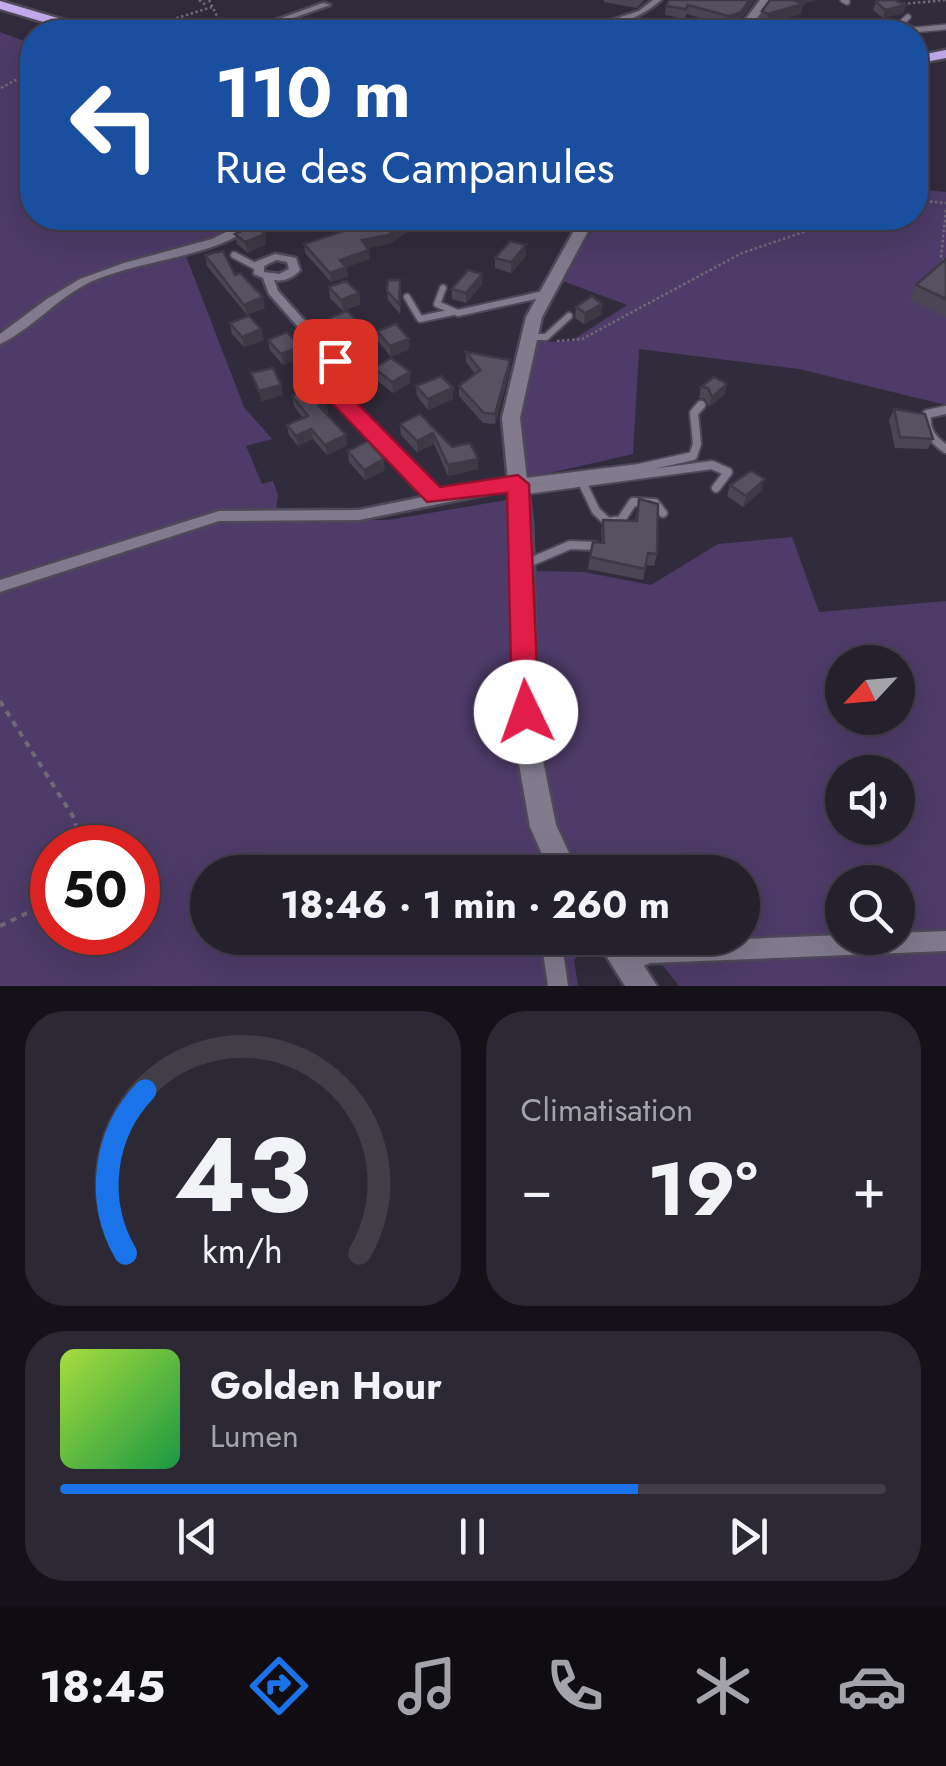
<!DOCTYPE html>
<html lang="fr">
<head>
<meta charset="utf-8">
<style>
  :root { --surface:#25212c; --page:#2d2934; --text:#f1f3f6; --muted:#a3a3a9; --line:#423e48; --accent:#1a73e8 }
  body { margin:0; font-family:Jost,sans-serif; background:var(--page); color:var(--text); height:100vh; display:flex; flex-direction:column; font-size:38px; white-space:nowrap }
  * { box-sizing:border-box; margin:0 }
  p { font-size:32px; color:var(--muted) }
  .icon { flex:none; width:55px; height:55px; fill:none; stroke:currentColor; stroke-width:2; stroke-linecap:round; stroke-linejoin:round }
  .map { position:relative; height:986px; overflow:hidden }
  .panel { display:flex; flex-direction:column; gap:25px; padding:25px; background:#141218; flex:1 }
  .panel>* { flex:none }
  .guide { position:absolute; left:20px; top:20px; width:908px; height:210px; border-radius:40px; box-shadow:0 10px 40px #0002,0 0 0 2px var(--line); background:#1a4fa0; color:#fff; overflow:hidden }
  .needle { width:65px; rotate:244deg }
  .fabs { position:absolute; left:825px; top:645px; display:grid; gap:20px }
  .fabs a { display:grid; place-items:center; width:90px; height:90px; border-radius:50%; background:var(--surface); box-shadow:0 10px 40px #0002,0 0 0 2px var(--line); font-size:50px }
  .speed { position:absolute; left:30px; top:825px; display:flex; gap:20px; font-size:50px; font-weight:700; text-align:center }
  .speed>* { display:grid; place-content:center; width:130px; height:130px; border-radius:50%; background:var(--surface); box-shadow:0 10px 40px #0002,0 0 0 2px var(--line); line-height:1 }
  .speed .limit { border:15px solid #d22; background:#fff; color:#111 }
  .pin { position:absolute; display:grid; place-items:center; width:85px; height:85px; color:#fff; margin:-42px; border-radius:20px; box-shadow:0 5px 15px #0006 }
  .me { position:absolute; width:110px; margin:-55px; rotate:357deg; stroke-linejoin:round; filter:drop-shadow(0 0 8px #0008) }
  .turn { display:flex; align-items:center; gap:35px; height:210px; padding:0 30px; font-size:45px }
  .turn .icon { width:130px; height:130px; stroke-width:2.5 }
  .turn b { display:block; font-size:70px; line-height:85px }
  .big { font-size:75px; font-weight:700; line-height:1.1 }
  .panel .widget { flex:1; display:flex; flex-direction:column; justify-content:center; gap:15px; min-width:0; padding:0 35px; border-radius:40px; background:var(--page) }
  .panel .dial { align-items:center; gap:0 }
  .dial svg { height:260px; overflow:visible; fill:none; stroke:var(--line); stroke-width:7; stroke-linecap:round; text-anchor:middle }
  .dial text { fill:var(--text); stroke:none }
  .song { display:flex; align-items:center; gap:30px }
  .cover { width:120px; height:120px; border-radius:15px; background:linear-gradient(135deg,hsl(80 70% 55%),hsl(140 70% 35%)) }
  .played { height:10px; border-radius:5px; background:linear-gradient(90deg,var(--accent) 70%,var(--line) 70%) }
  .keys { display:flex; justify-content:space-around; direction:ltr }
  .heat { display:flex; justify-content:space-between; align-items:center; font-size:55px; direction:ltr }
  .panel .tiles { flex:1; display:grid; gap:25px; grid-template-columns:1fr 1fr }
  .widget:last-child { grid-column:span 2 }
  .trip { position:absolute; left:190px; top:855px; width:570px; height:100px; border-radius:50px; background:var(--surface); box-shadow:0 10px 40px #0002,0 0 0 2px var(--line); font-weight:700; line-height:100px; text-align:center }
  .menu { display:flex; height:160px; justify-content:space-around; align-items:center; background:#0f0d12; color:var(--muted) }
  .menu .icon { width:70px; height:70px }
  .menu .selected { color:var(--accent) }
  .menu b { font-size:45px; color:var(--text) }
  .map>svg:first-child { display:block }
  .green { fill:#4e3b69; fill-rule:evenodd }
  .lines { fill:none; stroke-linecap:round; stroke-linejoin:round }
  .lane-far2-casing { stroke:#4e4956; stroke-width:8 }
  .lane-far1-casing { stroke:#4e4956; stroke-width:10 }
  .lane-casing { stroke:#4e4956; stroke-width:12 }
  .street-casing { stroke:#4e4956; stroke-width:5 }
  .secondary-casing { stroke:#4e4956; stroke-width:5 }
  .highway-casing { stroke:#4e4956; stroke-width:5 }
  .path-far1 { stroke:#6f6a77; stroke-width:2.5; stroke-dasharray:2.5 2.5; stroke-linecap:butt }
  .path { stroke:#6f6a77; stroke-width:4; stroke-dasharray:6 6; stroke-linecap:butt }
  .lane-far2 { stroke:#817b8d; stroke-width:5 }
  .lane-far1 { stroke:#817b8d; stroke-width:6 }
  .lane { stroke:#817b8d; stroke-width:8 }
  .street { fill:#817b8d; fill-rule:evenodd }
  .secondary { fill:#817b8d; fill-rule:evenodd }
  .highway { fill:#c3aaec; fill-rule:evenodd }
  .wall { fill:#4b4654 }
  .shaded-wall { fill:#3d3945 }
  .building { fill:#575162; stroke:#3d3945; stroke-width:2.5 }
  .route { fill:#e11d48; stroke:#92132f; stroke-width:2.5 }
</style>
</head>
<body>
<div class="map">
<svg width="946" height="986" viewBox="0 0 946 986">
  <rect width="100%" height="100%" fill="#312c3b"/>
  <!-- green -->
  <g class="green">
    <path d="M0,32l32,12v174h227l-75,33 60,156 28,32 -26,7 16,38 11,-3 5,14 -3,26 113,-1 143,-24 6,75 47,1 67,13 67,-41 74,-7 27,75 127,-11v385h-267l-38,-48h101v-66h-534v66h389l-23,22 4,26h-578zM842,662h56v56h-56zM842,772h56v56h-56zM52,848h86v84h-86zM842,882h56v56h-56z"/>
    <path d="M915,189l31,3v213l-147,-36 -160,-20 -6,105 -105,24 -11,-61 17,-75 37,-1 56,-36 -67,-25 32,-49 -33,-13h356z"/>
  </g>
  <g class="lines">
    <!-- lane-far2 casing -->
    <g class="lane-far2-casing">
      <g id="lane-far2">
        <path d="M843,0l4,2"/>
        <path d="M908,17l-7,6 12,7 33,-3"/>
      </g>
    </g>
    <!-- lane-far1 casing -->
    <g class="lane-far1-casing">
      <g id="lane-far1">
        <path d="M234,255l23,12"/>
        <path d="M443,288l-6,16 21,9 86,-19"/>
        <path d="M407,297l13,22 33,-7"/>
        <path d="M529,337h17l23,-21"/>
      </g>
    </g>
    <!-- lane casing -->
    <g class="lane-casing">
      <g id="lane">
        <path d="M946,410l-19,4c-2,17 6,26 19,35"/>
        <path d="M518,483l121,-15 54,-12 4,-12 -3,-31 7,-8"/>
        <path d="M583,484l13,27 12,11 13,-2 12,-18 22,1 8,10"/>
        <path d="M519,491l193,-26 16,7 -12,16"/>
        <path d="M528,563l42,-18 25,1"/>
      </g>
    </g>
    <!-- street casing -->
    <g class="street-casing">
      <g id="street">
        <path d="M653,0h8c-18,17 -60,34 -85,32l63,-21z"/>
        <path d="M323,3l7,2 -77,27h-10z"/>
        <path d="M254,218h11c-49,41 -118,39 -175,64 -33,16 -58,47 -90,62v-10l47,-35 33,-20 44,-16 88,-24z"/>
        <path d="M372,218h11l-23,15h-8v-4z"/>
        <path d="M275,254l21,4 4,12c-6,7 -16,12 -26,10l4,11 63,70 -2,26 4,6 83,88 19,12 73,-15 7,5 -2,4 -164,33 -140,1 -219,71v-12l219,-69 140,-1 69,-14 -12,-7 -82,-90 -7,-12 2,-25 -60,-68 -6,-16 -9,-4 1,-12zM276,260l11,2 2,7 -10,5 -15,-2v-6z"/>
        <path d="M554,843l7,2 2,7 -9,20h-18l11,-27z"/>
        <path d="M946,931v20l-296,12 -23,10 -7,-3 -3,-7 3,-7 30,-13 192,-8v3h56v-5z"/>
        <path d="M541,938h20l7,48h-20z"/>
      </g>
    </g>
    <!-- secondary casing -->
    <g class="secondary-casing">
      <g id="secondary">
        <path d="M760,0h11l-25,32h-10z"/>
        <path d="M581,218h14l-53,99 -22,101 12,106 7,217 17,84 22,47h-28l-20,-45 -15,-86 -3,-217 -10,-106 24,-101z"/>
        <path d="M595,938h31l31,48h-32z"/>
      </g>
    </g>
    <!-- highway casing -->
    <g class="highway-casing">
      <g id="highway">
        <path d="M0,1l95,28 2,3h-20l-77,-23z"/>
        <path d="M946,50v8l-31,6v-8z"/>
      </g>
    </g>
    <!-- path-far1 -->
    <g class="path-far1">
      <path d="M199,0l7,5"/>
      <path d="M209,0l14,28 -22,2 -27,-11 38,-12"/>
      <path d="M903,4l43,-4"/>
      <path d="M1,88l31,-17"/>
      <path d="M915,200l31,3"/>
      <path d="M946,210l-5,47 5,6"/>
      <path d="M557,341l25,-2 160,-86 103,-35"/>
      <path d="M347,377l8,5 -1,7"/>
    </g>
    <!-- path -->
    <g class="path">
      <path d="M0,701l74,117 7,30"/>
      <path d="M0,926l52,-25"/>
    </g>
    <!-- lane-far2 -->
    <use href="#lane-far2" class="lane-far2"/>
    <!-- lane-far1 -->
    <use href="#lane-far1" class="lane-far1"/>
    <!-- lane -->
    <use href="#lane" class="lane"/>
    <!-- street -->
    <use href="#street" class="street"/>
    <!-- secondary -->
    <use href="#secondary" class="secondary"/>
    <!-- highway -->
    <use href="#highway" class="highway"/>
  </g>
  <!-- wall -->
  <g class="wall">
    <path d="M604,0h40l-7,8 -33,-6z"/>
    <path d="M755,0l-17,23 -12,3 -39,-12 -2,5 -20,-4 1,-9z"/>
    <path d="M770,0h46l-14,4 -1,10 -35,10 -6,-4 2,-9z"/>
    <path d="M876,2l30,3 -3,8 -20,5 -10,-8z"/>
    <path d="M309,218h36l-20,10z"/>
    <path d="M389,218h26l1,8 -27,18 -21,4 2,11 -24,8 2,9 -17,6 -26,-29 -1,-9 61,-13z"/>
    <path d="M235,234l31,10 -18,9 -11,-9z"/>
    <path d="M205,255l30,20 30,33 -18,7 -40,-49z"/>
    <path d="M526,256l-15,17 -16,-5v-10z"/>
    <path d="M946,259v58l-36,-17 6,-15z"/>
    <path d="M400,280l1,9 -1,25 -12,-14 -1,-9z"/>
    <path d="M482,284l-16,19 -14,-4v-10z"/>
    <path d="M329,287l30,6 1,11 -17,7 -13,-13z"/>
    <path d="M576,307l25,8 -17,9 -9,-6z"/>
    <path d="M329,318l32,7 1,11 -18,7 -13,-14z"/>
    <path d="M230,323l34,17 -20,7 -12,-13z"/>
    <path d="M377,331l32,18 -18,8 -13,-16z"/>
    <path d="M268,340l34,17 -19,8 -13,-15z"/>
    <path d="M466,352l44,8v10l-15,54 -12,-1 -24,-27v-10l16,-12 -9,-12z"/>
    <path d="M374,368l36,4v11l-17,10 -18,-14z"/>
    <path d="M714,377l11,17 -16,13 -4,-8 -6,-1 2,-11z"/>
    <path d="M416,386l37,2v11l-25,11 -11,-14z"/>
    <path d="M292,396l34,7 2,10 -2,1 20,21 1,10 -20,10 -14,-16 -15,7 -9,-11 -2,-10 16,-7 -9,-12z"/>
    <path d="M894,409l39,30 -5,10 -33,-1 -6,-28z"/>
    <path d="M420,414l32,33 26,12v10l-30,7 -14,-32 -17,8 -16,-17 -1,-11z"/>
    <path d="M348,451l37,19 -20,10 -16,-18z"/>
    <path d="M730,485l32,5 -19,17 -16,-11z"/>
    <path d="M639,499l18,55 -3,12 -8,-1 -3,15 -55,-11 2,-12 12,-14 -1,-12 2,-11 32,1z"/>
  </g>
  <!-- shaded-wall -->
  <g class="shaded-wall">
    <path d="M750,0h5l-17,23 -12,3 2,-10z"/>
    <path d="M790,0h26l-28,8z"/>
    <path d="M803,4l-2,10 -35,10 2,-10z"/>
    <path d="M906,5l-3,8 -20,5 2,-8z"/>
    <path d="M329,218h16l-20,10 -1,-8z"/>
    <path d="M415,218l1,8 -27,18 -26,5 -1,-9z"/>
    <path d="M265,234l1,10 -18,9 -3,-11z"/>
    <path d="M526,245v11l-15,17v-11z"/>
    <path d="M369,250l1,9 -29,10 -1,-9z"/>
    <path d="M346,267l2,9 -17,6 -1,-9z"/>
    <path d="M482,274v10l-16,19v-10z"/>
    <path d="M359,293l1,11 -17,7 -2,-11z"/>
    <path d="M263,297l2,11 -18,7 -3,-10z"/>
    <path d="M602,304l-1,11 -17,9 1,-11z"/>
    <path d="M361,325l1,11 -18,7 -1,-11z"/>
    <path d="M261,329l3,11 -20,7 -2,-10z"/>
    <path d="M409,339v10l-18,8 -1,-11z"/>
    <path d="M300,347l2,10 -19,8 -2,-11z"/>
    <path d="M510,360v10l-15,54v-10z"/>
    <path d="M410,372v11l-17,10 -1,-11z"/>
    <path d="M727,384l-2,10 -16,13 3,-10z"/>
    <path d="M281,385l2,10 -22,7 -2,-11z"/>
    <path d="M453,388v11l-25,11v-11z"/>
    <path d="M326,403l2,10 -7,3 -2,-10z"/>
    <path d="M311,429l2,10 -15,7 -2,-10z"/>
    <path d="M433,433l1,11 -17,8v-11z"/>
    <path d="M346,435l1,10 -20,10 -2,-10z"/>
    <path d="M384,459l1,11 -20,10 -1,-10z"/>
    <path d="M478,459v10l-30,7v-11z"/>
    <path d="M765,479l-3,11 -19,17 3,-11z"/>
  </g>
  <!-- building -->
  <g class="building">
    <path d="M669,0h81l-10,13 -12,3 -40,-11 -2,4 -20,-3z"/>
    <path d="M770,0h24l9,4 -35,10 -6,-3z"/>
    <path d="M880,0h15l11,5 -21,5 -9,-8z"/>
    <path d="M708,26l11,6h-43z"/>
    <path d="M389,218h25l-26,17 -26,5 7,10 -29,10 6,7 -16,6 -26,-29 48,-16 13,3z"/>
    <path d="M254,225l11,9 -20,8 -10,-8z"/>
    <path d="M510,241l16,4 -15,17 -16,-4z"/>
    <path d="M223,251l12,24 5,-2 23,24 -19,8 -39,-50z"/>
    <path d="M946,259v40l-30,-14z"/>
    <path d="M468,270l14,4 -16,19 -14,-4z"/>
    <path d="M388,280h12l-1,24 -12,-13z"/>
    <path d="M346,281l13,12 -18,7 -12,-13z"/>
    <path d="M592,296l10,8 -17,9 -9,-6z"/>
    <path d="M347,311l14,14 -18,7 -14,-14z"/>
    <path d="M249,316l12,13 -19,8 -12,-14z"/>
    <path d="M396,324l13,15 -19,7 -13,-15z"/>
    <path d="M287,332l13,15 -19,7 -13,-14z"/>
    <path d="M466,352l44,8 -15,54 -11,-1 -25,-27 21,-16z"/>
    <path d="M391,358l19,14 -18,10 -18,-14z"/>
    <path d="M273,368l8,17 -22,6 -8,-18z"/>
    <path d="M441,376l12,12 -25,11 -12,-13z"/>
    <path d="M714,377l13,7 -15,13 -4,-9 -7,-1z"/>
    <path d="M312,387l14,16 -7,3 27,29 -21,10 -14,-16 -15,7 -9,-11 21,-9 -16,-20z"/>
    <path d="M894,409l31,5 8,25 -33,-2z"/>
    <path d="M420,414l32,33 18,-4 8,16 -30,6 -15,-32 -16,8 -17,-17z"/>
    <path d="M368,441l16,18 -20,11 -16,-19z"/>
    <path d="M751,471l14,8 -19,17 -16,-11z"/>
    <path d="M639,499l19,5 -1,50 -9,-1 -3,16 -55,-12 3,-15 11,1 -1,-23 34,1z"/>
  </g>
  <!-- route -->
  <path class="route" d="M335,355l10,6 1,31 94,95 78,-12 11,9 10,228 -4,9 -9,4 -10,-4 -4,-9 -5,-219 -80,9 -97,-101 -7,-13 2,-27z"/>
</svg>
<div class="fabs">
<a><svg class="needle" viewBox="-14 -14 28 28"><path d="M0-13l5 13h-10z" fill="#e53935"/><path d="M0 13l5-13h-10z" fill="#a3a3a9"/></svg></a>
<a><svg class="icon" aria-label="sound" viewBox="0 0 24 24"><path d="M4 9h4l5-4v14l-5-4H4zM17 9q2 3 0 6"/></svg></a>
<a><svg class="icon" aria-label="search" viewBox="0 0 24 24"><circle cx="10" cy="10" r="6"/><path d="M15 15l6 6"/></svg></a>
</div>
<div class="speed"><div class="limit">50</div></div>
<div class="pin" style="left:335px;top:361px;background:#d93025"><svg class="icon" aria-label="arrive" viewBox="0 0 24 24"><path d="M6 21V4h12l-3 4 3 4H6"/></svg></div>
<svg class="me" style="left:526px;top:712px" viewBox="-20 -20 40 40"><circle r="19" fill="#fff"/><path d="M0-13L10 11 0 6-10 11z" fill="#e11d48"/></svg>
<div class="trip">18:46 · 1 min · 260 m</div>
<div class="guide">
<div class="turn"><svg class="icon" aria-label="left" viewBox="0 0 24 24"><path d="M17 20v-9H6M10 6l-5 5 5 5"/></svg><div><b>110 m</b>Rue des Campanules</div></div>
</div>
</div>
<section class="panel">
<div class="tiles">
<div class="widget dial"><svg viewBox="0 0 100 80">
<path d="M14 69A42 42 0 1 1 86 69"/>
<path d="M14 69A42 42 0 0 1 20 19" stroke="#1a73e8"/>
<text x="50" y="56" font-size="32" font-weight="700">43</text>
<text x="50" y="72" font-size="11">km/h</text>
</svg></div>
<div class="widget"><p>Climatisation</p>
<div class="heat"><a>−</a><b class="big">19°</b><a>+</a></div>
</div>
<div class="widget">
<div class="song"><i class="cover"></i><div><b>Golden Hour</b><p>Lumen</p></div></div>
<div class="played"></div>
<div class="keys"><svg class="icon" aria-label="previous" viewBox="0 0 24 24"><path d="M18 5L8 12l10 7zM5 5v14"/></svg><svg class="icon" aria-label="pause" viewBox="0 0 24 24"><path d="M8 5v14M16 5v14"/></svg><svg class="icon" aria-label="next" viewBox="0 0 24 24"><path d="M6 5l10 7-10 7zM19 5v14"/></svg></div>
</div>
</div>
</section>
<nav class="menu">
<b>18:45</b>
<svg class="icon selected" aria-label="directions" viewBox="0 0 24 24"><path d="M12 3l9 9-9 9-9-9zM9 14v-3h6M13 9l2 2-2 2"/></svg>
<svg class="icon" aria-label="music" viewBox="0 0 24 24"><path d="M9 18V5l10-2v13"/><circle cx="6" cy="18" r="3"/><circle cx="16" cy="16" r="3"/></svg>
<svg class="icon" aria-label="phone" viewBox="0 0 24 24"><path d="M5 4h4l2 5-3 2q2 4 5 5l2-3 5 2v4C11 20 4 13 5 4z"/></svg>
<svg class="icon" aria-label="climate" viewBox="0 0 24 24"><path d="M12 3v18M4 7l16 10M4 17L20 7"/></svg>
<svg class="icon" aria-label="car" viewBox="0 0 24 24"><path d="M5 17H2v-5l4-1 3-4h7l3 4 3 1v5h-3M9 17h6M6 11h13"/><circle cx="7" cy="17" r="2"/><circle cx="17" cy="17" r="2"/></svg>
</nav>
</body>
</html>
